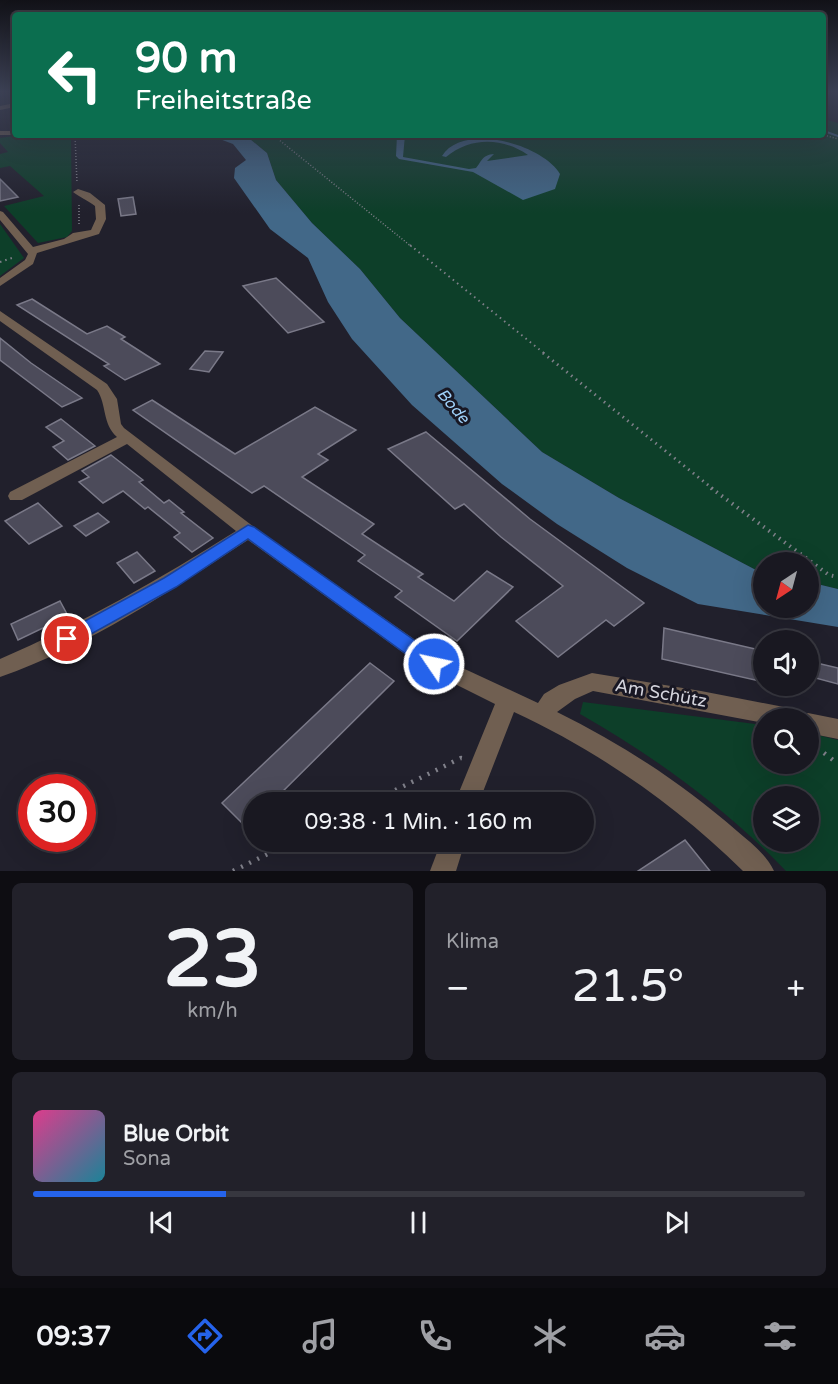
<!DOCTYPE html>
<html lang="de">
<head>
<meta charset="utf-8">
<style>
  :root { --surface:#191821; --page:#22212a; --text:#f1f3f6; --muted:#9fa0a5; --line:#37373f; --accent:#2563eb }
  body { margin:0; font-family:"Varela Round",sans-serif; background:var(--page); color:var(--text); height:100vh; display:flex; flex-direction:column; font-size:22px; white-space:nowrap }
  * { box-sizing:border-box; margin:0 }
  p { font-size:20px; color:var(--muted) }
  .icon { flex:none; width:33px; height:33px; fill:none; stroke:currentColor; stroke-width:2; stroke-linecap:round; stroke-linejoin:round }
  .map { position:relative; height:871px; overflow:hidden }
  .panel { display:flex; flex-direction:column; gap:12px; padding:12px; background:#0e0d12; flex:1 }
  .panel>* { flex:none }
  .top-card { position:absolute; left:12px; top:12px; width:814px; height:126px; border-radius:6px; box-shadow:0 6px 24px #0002,0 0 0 2px var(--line); background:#0b6e4f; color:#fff; overflow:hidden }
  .needle { width:39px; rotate:216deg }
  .fabs { position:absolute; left:753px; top:552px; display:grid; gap:12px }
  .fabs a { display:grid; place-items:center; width:66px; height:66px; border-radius:50%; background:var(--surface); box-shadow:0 6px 24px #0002,0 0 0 2px var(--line); font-size:30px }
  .speed { position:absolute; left:18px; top:774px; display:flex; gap:12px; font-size:30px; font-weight:700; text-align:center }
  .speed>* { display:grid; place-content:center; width:78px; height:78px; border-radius:50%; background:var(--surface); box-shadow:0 6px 24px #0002,0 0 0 2px var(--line); line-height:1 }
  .speed .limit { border:9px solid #d22; background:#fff; color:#111 }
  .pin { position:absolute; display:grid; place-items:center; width:51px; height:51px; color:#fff; margin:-26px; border:3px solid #fff; border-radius:50%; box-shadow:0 2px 6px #0007 }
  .me { position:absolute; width:66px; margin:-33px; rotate:304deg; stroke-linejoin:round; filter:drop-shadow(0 0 4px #0008) }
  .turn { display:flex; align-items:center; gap:21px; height:126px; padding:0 24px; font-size:27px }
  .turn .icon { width:78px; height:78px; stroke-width:2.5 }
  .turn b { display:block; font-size:42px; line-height:51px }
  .big { font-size:45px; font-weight:600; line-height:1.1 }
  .panel .tile { flex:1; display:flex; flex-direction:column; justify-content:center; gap:9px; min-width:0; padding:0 21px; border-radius:9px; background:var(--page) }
  .panel .dial { align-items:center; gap:0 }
  .dial b { font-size:78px; line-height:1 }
  .song { display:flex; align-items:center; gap:18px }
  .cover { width:72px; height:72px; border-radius:9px; background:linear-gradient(135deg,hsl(330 70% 55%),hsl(190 70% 35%)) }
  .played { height:6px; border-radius:3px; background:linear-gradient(90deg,var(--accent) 25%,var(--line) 25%) }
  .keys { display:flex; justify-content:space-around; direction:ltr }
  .heat { display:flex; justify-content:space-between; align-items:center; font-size:33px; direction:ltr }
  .panel .tiles { flex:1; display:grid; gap:12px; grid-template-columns:1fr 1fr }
  .tile:last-child { grid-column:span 2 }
  .trip { position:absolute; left:243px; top:792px; width:351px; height:60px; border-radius:30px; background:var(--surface); box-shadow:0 6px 24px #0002,0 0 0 2px var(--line); font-weight:600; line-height:60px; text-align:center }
  .tab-bar { display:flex; height:96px; justify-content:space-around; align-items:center; background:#0a0a0d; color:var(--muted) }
  .tab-bar .icon { width:42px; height:42px }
  .tab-bar .on { color:var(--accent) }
  .tab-bar b { font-size:27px; color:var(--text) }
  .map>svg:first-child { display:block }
  .green { fill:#0d3f29; fill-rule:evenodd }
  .water { fill:#426888 }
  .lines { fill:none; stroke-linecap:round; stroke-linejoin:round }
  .stream { stroke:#426888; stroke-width:2 }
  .building { fill:#4c4b5a; stroke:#7a7988; stroke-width:1.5 }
  .path-far4 { stroke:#80808a; stroke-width:1.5; stroke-dasharray:1 2; stroke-linecap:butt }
  .path-far3 { stroke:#80808a; stroke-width:2; stroke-dasharray:1.5 4; stroke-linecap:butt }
  .path-far2 { stroke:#80808a; stroke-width:3; stroke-dasharray:1.5 4.5; stroke-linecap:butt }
  .path-far1 { stroke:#80808a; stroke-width:4; stroke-dasharray:1.5 5; stroke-linecap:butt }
  .path { stroke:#80808a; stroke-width:4.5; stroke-dasharray:2 7; stroke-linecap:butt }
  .minor { fill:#705f51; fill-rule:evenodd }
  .route { fill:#2563eb; stroke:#184099; stroke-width:1.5 }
  .labels { text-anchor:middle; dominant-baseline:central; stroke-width:6; stroke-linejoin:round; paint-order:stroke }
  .water-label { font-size:16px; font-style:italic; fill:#9fd0f9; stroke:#181723 }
  .near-street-label { font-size:18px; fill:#d3d3dc; stroke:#181723 }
</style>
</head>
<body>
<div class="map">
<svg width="838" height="871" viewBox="0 0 838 871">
  <rect width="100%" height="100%" fill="#21202c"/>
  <!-- green -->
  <g class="green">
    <path d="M824,119l14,4v466l-29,-7 -1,-20h-44l-1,10 -7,-2 -137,-72 -77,-46 -142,-134 -40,-49 -48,-46 -36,-43 -9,-27 -22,-18h579z"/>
    <path d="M20,135h51l1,96 -5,6 -29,6 -34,-37 40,-10 -34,-30 -10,2v-14l8,-2 -8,-9v-5z"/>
    <path d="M0,224l24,34 -24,18z"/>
    <path d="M583,702l180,23 1,39h44l1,-31 29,7v131h-52c-59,-62 -132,-115 -206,-157zM764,796h44v46h-44z"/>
  </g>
  <!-- water -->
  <g class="water">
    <path d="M209,135h36l22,18 9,27 36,43 48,46 40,49 142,134 77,46 137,72 7,2 1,36h44l1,-26 29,7v38l-140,-23 -71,-36 -70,-44 -55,-40 -90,-79 -60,-66 -24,-37 -20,-44 -38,-29 -36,-51 1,-10 11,-8 -13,-16z"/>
    <path d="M397,135h8l-2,22 66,12 7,-1c6,-7 6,-13 18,-14l-7,7 41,-6c-26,-18 -58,-18 -82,2l-4,-1c21,-34 100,-12 118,18l-5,15 -32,11 -50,-28 -74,-13 -3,-3z"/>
  </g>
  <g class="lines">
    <!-- stream -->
    <path class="stream" d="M824,131l14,5"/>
  </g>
  <!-- building -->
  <g class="building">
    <path d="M0,179l18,18 -18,4z"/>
    <path d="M133,197l3,17 -15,2 -3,-17z"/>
    <path d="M276,278l48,44 -36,11 -45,-47z"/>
    <path d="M32,299l55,35 20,-8 18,11 -4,2 39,25 -35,16 -21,-14 5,-2 -92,-59z"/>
    <path d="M0,338l31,25 51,35 -20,9 -62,-47z"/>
    <path d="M205,351l18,1 -14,20 -19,-3z"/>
    <path d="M152,400l83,54 80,-47 41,23 -38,24 10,6 -26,17 72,47 -12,10 61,40 -5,3 36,24 33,-30 26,16 -56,54 -62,-44 7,-6 -44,-30 7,-6 -101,-69 -12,7 -119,-83z"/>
    <path d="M61,419l34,27 -27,14 -15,-13 11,-6 -18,-14z"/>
    <path d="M426,432l104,87 114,84 -30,23 -8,-6 -48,37 -42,-36 47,-35 -62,-49 -37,-33 -9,5 -67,-60z"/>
    <path d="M111,455l32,25 -4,2 25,21 5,-3 15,12 -3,1 32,25 -21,14 -18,-15 6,-4 -32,-26 -3,2 -22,-18 -20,12 -24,-21 10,-5 -7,-6z"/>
    <path d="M38,503l24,23 -33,18 -24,-23z"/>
    <path d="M98,513l11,9 -23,14 -12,-10z"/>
    <path d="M137,552l18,19 -21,12 -17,-20z"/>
    <path d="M60,601l8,15 -50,24 -7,-16z"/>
    <path d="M664,628l100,23v31l-102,-23z"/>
    <path d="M808,661l30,7v16l-30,-8z"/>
    <path d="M370,663l24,18 -122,121h-18v19l-7,7 -25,-25z"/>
    <path d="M685,840l25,31h-72z"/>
  </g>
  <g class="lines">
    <!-- path-far4 -->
    <g class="path-far4">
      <path d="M75,135l2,48"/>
      <path d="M273,135l139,112"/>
      <path d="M824,135l14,4"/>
      <path d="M79,205v20"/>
    </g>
    <!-- path-far3 -->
    <g class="path-far3">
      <path d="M410,245l135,109"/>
      <path d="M0,262l15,-5"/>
    </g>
    <!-- path-far2 -->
    <path class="path-far2" d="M543,353l170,136"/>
    <!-- path-far1 -->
    <path class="path-far1" d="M711,488l118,87 9,2"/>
    <!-- path -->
    <g class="path">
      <path d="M824,753l14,11"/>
      <path d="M371,802l90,-44 5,1"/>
      <path d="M233,871l59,-29"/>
    </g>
    <!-- minor -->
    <g class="minor">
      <path d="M15,103v4l-15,3v-4z"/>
      <path d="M0,131h15l1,4h-16z"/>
      <path d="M78,189l12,4 15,12 1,14 -7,15 -62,19 -4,11 -33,22v-8l25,-18 3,-6 -28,-34v-9l3,1 30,35 31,-8 9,-6 18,-3 5,-11 -1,-13c-6,-5 -16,-9 -22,-14z"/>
      <path d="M0,311l107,73 10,15 4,25 3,4 130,99 187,131 97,45 6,-9 15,-9 33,-12 109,18 88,17 8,3 3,6 8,-4 30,6v20l-30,-6v-15h-44v5l-171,-32 -18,8 -18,13c65,32 125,71 180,119 13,11 30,24 37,40h-31c-67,-66 -145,-120 -229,-159l-35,90h-24l40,-98 -68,-34 -179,-130c-78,51 -159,106 -248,137v-18c83,-36 160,-80 236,-128l-109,-87 -105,56h-12l-2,-4 2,-4 107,-55c-15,-13 -10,-32 -20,-47l-97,-69z"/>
      <path d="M441,842h24l-9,29h-26z"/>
    </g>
  </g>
  <!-- sky -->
  <linearGradient id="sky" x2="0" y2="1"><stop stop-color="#121218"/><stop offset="0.43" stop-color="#3d4256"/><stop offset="1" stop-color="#3d4256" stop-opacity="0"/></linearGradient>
  <rect width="838" height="213" fill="url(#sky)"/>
  <!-- route -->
  <path class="route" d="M248,525l6,2 187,132 3,5 -3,6 -7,2 -6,-2 -180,-131 -72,48 -103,57 -6,2 -6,-2 -3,-5 3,-5 103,-56z"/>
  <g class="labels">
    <!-- water labels -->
    <g class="water-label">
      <text transform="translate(453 406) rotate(49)">Bode</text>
    </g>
    <!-- near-street labels -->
    <g class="near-street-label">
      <text transform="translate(661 693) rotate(10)">Am Schütz</text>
    </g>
  </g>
</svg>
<div class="fabs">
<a><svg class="needle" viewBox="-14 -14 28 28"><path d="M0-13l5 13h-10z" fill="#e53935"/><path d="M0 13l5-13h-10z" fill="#9fa0a5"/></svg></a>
<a><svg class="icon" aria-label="sound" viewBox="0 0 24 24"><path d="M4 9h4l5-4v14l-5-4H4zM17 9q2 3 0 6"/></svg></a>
<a><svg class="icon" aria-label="search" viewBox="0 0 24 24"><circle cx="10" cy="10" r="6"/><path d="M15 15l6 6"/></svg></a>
<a><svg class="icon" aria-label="layers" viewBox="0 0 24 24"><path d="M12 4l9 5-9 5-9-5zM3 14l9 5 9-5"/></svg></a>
</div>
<div class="speed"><div class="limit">30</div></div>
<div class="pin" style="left:67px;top:639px;background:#d93025"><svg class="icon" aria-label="arrive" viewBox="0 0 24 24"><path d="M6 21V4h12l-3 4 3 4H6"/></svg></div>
<svg class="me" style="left:434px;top:664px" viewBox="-20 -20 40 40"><circle r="17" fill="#2563eb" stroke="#fff" stroke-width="3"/><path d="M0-11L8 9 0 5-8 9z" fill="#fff"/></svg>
<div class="trip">09:38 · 1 Min. · 160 m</div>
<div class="top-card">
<div class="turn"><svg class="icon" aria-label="left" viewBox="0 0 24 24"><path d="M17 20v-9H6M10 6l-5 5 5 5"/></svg><div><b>90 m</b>Freiheitstraße</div></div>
</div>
</div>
<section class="panel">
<div class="tiles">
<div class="tile dial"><b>23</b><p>km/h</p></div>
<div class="tile"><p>Klima</p>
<div class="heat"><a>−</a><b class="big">21.5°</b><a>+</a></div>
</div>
<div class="tile">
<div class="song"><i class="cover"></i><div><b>Blue Orbit</b><p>Sona</p></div></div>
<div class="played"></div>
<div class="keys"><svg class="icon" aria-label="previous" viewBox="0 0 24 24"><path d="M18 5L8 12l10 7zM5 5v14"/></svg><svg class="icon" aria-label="pause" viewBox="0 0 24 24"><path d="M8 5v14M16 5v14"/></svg><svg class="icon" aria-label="next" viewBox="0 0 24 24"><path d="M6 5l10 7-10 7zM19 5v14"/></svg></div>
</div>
</div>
</section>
<nav class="tab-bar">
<b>09:37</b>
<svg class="icon on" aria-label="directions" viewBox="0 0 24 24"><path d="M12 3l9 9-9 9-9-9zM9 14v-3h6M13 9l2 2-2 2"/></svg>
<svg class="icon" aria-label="music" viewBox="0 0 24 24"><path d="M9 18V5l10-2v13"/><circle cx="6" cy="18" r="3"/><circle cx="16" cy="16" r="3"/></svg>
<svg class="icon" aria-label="phone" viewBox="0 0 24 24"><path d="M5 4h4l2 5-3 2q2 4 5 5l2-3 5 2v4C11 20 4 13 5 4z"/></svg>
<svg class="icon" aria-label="climate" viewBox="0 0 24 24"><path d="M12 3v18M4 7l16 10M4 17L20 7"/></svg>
<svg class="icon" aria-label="car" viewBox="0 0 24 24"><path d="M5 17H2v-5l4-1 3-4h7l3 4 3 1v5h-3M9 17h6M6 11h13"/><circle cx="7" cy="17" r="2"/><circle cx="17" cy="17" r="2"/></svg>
<svg class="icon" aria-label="filters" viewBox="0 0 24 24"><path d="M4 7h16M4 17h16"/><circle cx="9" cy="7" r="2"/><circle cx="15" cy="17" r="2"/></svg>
</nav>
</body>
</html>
